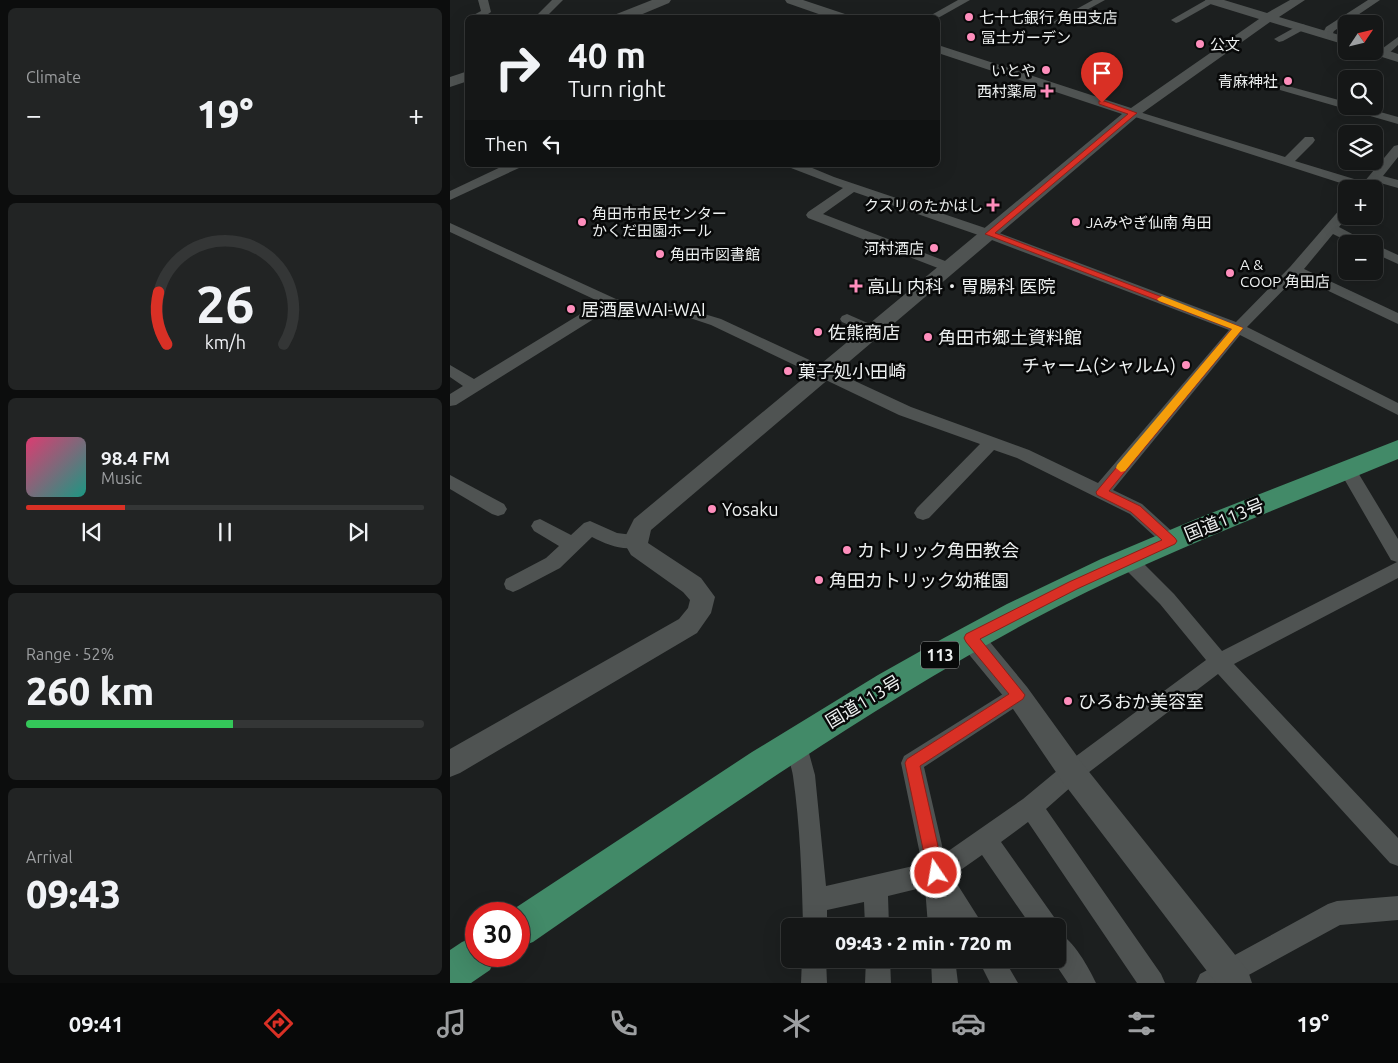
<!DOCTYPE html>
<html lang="en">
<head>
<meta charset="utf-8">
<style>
  :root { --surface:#151717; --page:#222424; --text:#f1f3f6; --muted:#9d9fa1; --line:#343636; --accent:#d93025 }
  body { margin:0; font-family:Ubuntu,"Noto Sans JP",sans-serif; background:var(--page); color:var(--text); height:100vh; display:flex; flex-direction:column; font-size:19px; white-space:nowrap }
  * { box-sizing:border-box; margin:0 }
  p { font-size:16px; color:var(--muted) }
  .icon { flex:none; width:28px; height:28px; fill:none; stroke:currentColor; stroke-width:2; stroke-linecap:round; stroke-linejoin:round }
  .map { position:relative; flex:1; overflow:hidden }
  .panel { display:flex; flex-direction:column; gap:8px; padding:8px; background:#0c0d0d; width:450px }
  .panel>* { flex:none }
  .guide { position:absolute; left:15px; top:15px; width:475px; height:152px; border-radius:8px; box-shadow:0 5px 20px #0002,0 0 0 1px var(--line); background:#151717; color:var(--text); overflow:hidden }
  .needle { width:32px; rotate:55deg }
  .tools { position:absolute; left:888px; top:15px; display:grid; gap:10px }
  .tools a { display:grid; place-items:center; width:45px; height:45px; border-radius:8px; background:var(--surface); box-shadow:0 5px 20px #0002,0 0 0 1px var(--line); font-size:25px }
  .speed { position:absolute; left:15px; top:902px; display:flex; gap:10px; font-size:25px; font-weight:700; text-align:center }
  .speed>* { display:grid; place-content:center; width:65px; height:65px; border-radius:50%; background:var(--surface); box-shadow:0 5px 20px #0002,0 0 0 1px var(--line); line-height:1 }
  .speed .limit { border:8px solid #d22; background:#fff; color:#111 }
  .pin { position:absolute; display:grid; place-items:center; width:42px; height:42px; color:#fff; margin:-51px -21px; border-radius:50% 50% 50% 0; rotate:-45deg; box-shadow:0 0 5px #0007 }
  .pin .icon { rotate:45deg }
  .me { position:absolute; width:55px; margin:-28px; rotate:348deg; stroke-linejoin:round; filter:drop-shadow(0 0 4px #0008) }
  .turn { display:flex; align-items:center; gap:18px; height:105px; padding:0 20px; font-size:22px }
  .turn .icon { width:65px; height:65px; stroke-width:2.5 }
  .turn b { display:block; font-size:35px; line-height:42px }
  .then { display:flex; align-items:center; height:48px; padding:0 20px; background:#0003; gap:10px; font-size:19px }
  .big { font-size:38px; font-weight:800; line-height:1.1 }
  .panel .widget { flex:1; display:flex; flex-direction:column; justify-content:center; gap:8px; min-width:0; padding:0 18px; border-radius:8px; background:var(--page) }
  .panel .dial { align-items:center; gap:0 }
  .dial svg { height:130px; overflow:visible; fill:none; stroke:var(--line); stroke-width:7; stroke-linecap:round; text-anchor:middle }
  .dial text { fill:var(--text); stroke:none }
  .song { display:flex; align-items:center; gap:15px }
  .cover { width:60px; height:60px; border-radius:8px; background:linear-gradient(135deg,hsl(340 70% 55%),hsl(170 70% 35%)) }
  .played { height:5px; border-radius:2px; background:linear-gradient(90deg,var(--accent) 25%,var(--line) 25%) }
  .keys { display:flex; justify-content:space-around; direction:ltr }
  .heat { display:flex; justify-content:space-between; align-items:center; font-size:28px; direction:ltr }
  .charge { height:8px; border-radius:4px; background:linear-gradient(90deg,#34c759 52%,var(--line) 0) }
  .trip { position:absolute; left:331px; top:918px; width:285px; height:50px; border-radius:8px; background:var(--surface); box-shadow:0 5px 20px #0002,0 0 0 1px var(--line); font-weight:800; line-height:50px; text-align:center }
  .tabs { display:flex; height:80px; justify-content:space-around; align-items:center; background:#080909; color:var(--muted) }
  .tabs .icon { width:35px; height:35px }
  .tabs .active { color:var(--accent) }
  .tabs b { font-size:22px; color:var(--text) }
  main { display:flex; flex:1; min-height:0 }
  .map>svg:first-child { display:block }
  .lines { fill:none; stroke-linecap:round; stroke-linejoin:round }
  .minor { fill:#4f5352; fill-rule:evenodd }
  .tertiary { fill:#4f5352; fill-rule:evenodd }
  .secondary { fill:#4f5352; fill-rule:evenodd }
  .trunk { fill:#428a68; fill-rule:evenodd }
  .route { fill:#d93025; stroke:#8d1f18 }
  .slow { fill:#f59e0b }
  .poi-dot { fill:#fe8ebc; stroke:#080909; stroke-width:2 }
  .labels { text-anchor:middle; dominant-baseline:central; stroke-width:5; stroke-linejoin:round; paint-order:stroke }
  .far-poi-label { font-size:15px; fill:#edf0f0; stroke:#080909; text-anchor:start }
  .shield { fill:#080909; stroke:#a8abab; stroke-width:1 }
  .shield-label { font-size:16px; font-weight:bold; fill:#edf0f0 }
  .poi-label { font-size:18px; fill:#edf0f0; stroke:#080909; text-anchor:start }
  .street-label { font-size:18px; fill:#edf0f0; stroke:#080909 }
</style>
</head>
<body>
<main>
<section class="panel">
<div class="widget"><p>Climate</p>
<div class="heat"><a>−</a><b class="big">19°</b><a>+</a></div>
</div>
<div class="widget dial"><svg viewBox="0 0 100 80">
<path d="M14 69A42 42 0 1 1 86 69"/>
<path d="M14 69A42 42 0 0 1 9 37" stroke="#d93025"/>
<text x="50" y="56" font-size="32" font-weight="700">26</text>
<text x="50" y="72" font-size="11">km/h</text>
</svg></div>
<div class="widget">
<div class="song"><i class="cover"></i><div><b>98.4 FM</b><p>Music</p></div></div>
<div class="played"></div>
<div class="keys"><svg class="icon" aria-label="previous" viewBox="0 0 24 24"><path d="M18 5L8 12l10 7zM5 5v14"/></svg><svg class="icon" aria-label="pause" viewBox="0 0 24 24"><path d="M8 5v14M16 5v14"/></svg><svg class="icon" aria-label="next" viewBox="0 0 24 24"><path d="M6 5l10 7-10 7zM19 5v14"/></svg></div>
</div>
<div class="widget"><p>Range · 52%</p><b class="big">260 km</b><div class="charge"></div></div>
<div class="widget"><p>Arrival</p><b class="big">09:43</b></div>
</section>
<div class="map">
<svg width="948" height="983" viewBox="0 0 948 983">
  <rect width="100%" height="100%" fill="#1c1f1f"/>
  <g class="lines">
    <!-- minor -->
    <g class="minor">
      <path d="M28,0h10l3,12 -9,6h-14l13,-7z"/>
      <path d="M102,0h11l-18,18h-11z"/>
      <path d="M508,0h12l-32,18h-12z"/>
      <path d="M643,0h12l-44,24h-6l-2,-2z"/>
      <path d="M756,0h12l-39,22 -3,1 -5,-3z"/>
      <path d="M918,0h12l-46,31 -3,6h-8l-1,-2 4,-8z"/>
      <path d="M851,24l4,1v4l-22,12 -4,1 -5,-3z"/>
      <path d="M948,37v8l-11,10h-8l-1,-2 1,-2z"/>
      <path d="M834,85l62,17v4h13l39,11v7l-118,-34 -1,-2 1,-2z"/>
      <path d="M683,110l152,47 20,-20h8l2,3 -2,3 -18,18 69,21 30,-36 4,-1v12l-15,19 15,4v8l-21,-6 -5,7h-13l-230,-74 -2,-2z"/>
      <path d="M55,165h16l-2,3 -69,32v-9z"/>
      <path d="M339,165h16l29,12 160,54 242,91 54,-55 51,-59 5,-1v9h2l-9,11 32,17h-18l-20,-10 -29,35 94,44v11l-101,-48 -50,51 151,76v12l-158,-80 -127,155 29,14 35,32 3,5 -3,5 -6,2 -6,-2 -35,-32 -113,-56 -23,-8 -65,68 -6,2 -6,-2 -3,-5 3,-5 63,-64 -81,-29 -188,-90 -30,-10 -44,-2 -24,-6 -157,98 -6,1v-12l13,-8 -13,-9v-12l24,14 126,-77 -150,-70v-9l166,76 21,6 44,2 40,12 190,88 118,43 69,33 131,-153 -245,-93 -130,-45 -31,22 130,50 2,3 -7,4 -5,-1 -135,-52 -2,-3 2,-3 35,-24 -52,-20z"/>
      <path d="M924,244l24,11v9l-24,-11z"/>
      <path d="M397,314l32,14 2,3 -2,3 -5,2 -32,-14 -2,-3 2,-3z"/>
      <path d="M898,464l6,2 44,73v39l-164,86 164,174v28l-8,-3 -172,-189 -138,105 -34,30 115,165 4,9h-28l-109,-161 -27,20 53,75 3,9h-26l-49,-71 -30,21 26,41 3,9h-26l-3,-5v5h-24l-3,-39 -37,9 1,30h-24l-1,-24 -37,8v16h-24c-1,-49 -3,-101 -10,-150 -2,-13 -10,-28 -5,-41l8,-3 8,3 11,40 11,111 96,-22 -21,-101 3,-7 107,-67 7,-3 7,3 3,6 -3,6 -101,66 20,87 79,-55 41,-34 142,-105 -46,-56 -39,-39 -2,-5 2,-5 7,-2 7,2 39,39 48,57 175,-89 -6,-2 -52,-90 3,-4z"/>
      <path d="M0,475l54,29 3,5 -3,5 -6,2 -6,-2 -42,-25z"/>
      <path d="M90,519l31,16 13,-12 6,-2 27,12 24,3 3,5 -3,5c-17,6 -33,-1 -49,-9l-32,31 -40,21 -7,3 -7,-3 -2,-5 2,-5 40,-21 13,-12 -25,-15 -3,-5 3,-5z"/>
      <path d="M948,896v24l-58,5 -106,58h-38l4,-9 128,-70 9,-3z"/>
      <path d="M608,933c15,6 31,35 38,50h-28l-16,-24h6z"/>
      <path d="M352,959h24l1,24h-26z"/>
      <path d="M416,959h24l1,24h-26z"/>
      <path d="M481,959h24l3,24h-26z"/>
      <path d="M528,959h26l14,24h-28z"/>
    </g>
    <!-- tertiary -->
    <g class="tertiary">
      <path d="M335,0h18l45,15 2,3h-20l-43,-15z"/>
      <path d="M755,0h19l43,13 23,-13h15l-26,17 67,20v8l-76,-23 -132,94 -487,414 -3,13 53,35 14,19 -4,16 -14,20 -237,140 -10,4v-28l229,-130 9,-11 2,-8 -7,-8 -52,-37 -8,-14 11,-22 488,-405 -184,-61v-8l193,63 128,-89 -52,-16z"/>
      <path d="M924,46l24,8v8l-29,-9 -1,-2h6z"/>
      <path d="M521,627l9,3 47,57 55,76 166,208 4,12h-36l-154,-202 -53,-78 -47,-57 -4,-8 4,-8z"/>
    </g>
    <!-- secondary -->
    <g class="secondary">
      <path d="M202,0h19l-2,3 -36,15h-21l2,-3z"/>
      <path d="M18,71v10l-18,6v-10z"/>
    </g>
    <!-- trunk -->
    <g class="trunk">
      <path d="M948,440v19c-124,52 -251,99 -370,163 -173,94 -333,208 -495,320l-14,5v-33h-13l246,-162 126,-77 64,-36 65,-35 94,-45 95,-40z"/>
      <path d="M26,936v20h20l-6,14 -19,13h-21v-33l12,-8z"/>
    </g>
  </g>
  <!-- route -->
  <path class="route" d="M649,101h5l33,12 -142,120 248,95 -134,163 31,15 35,32 2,3 -2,3 -98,45 -97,50 45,56 -2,4 -103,67 24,107 -2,6 -6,2 -5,-2 -3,-6 -23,-110 2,-4 102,-65 -43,-52 -2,-4 2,-4 103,-52 93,-42 -31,-28 -34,-17 -1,-3 136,-163 -247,-95 143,-120 -29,-10z"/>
  <!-- slow -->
  <path class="slow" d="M712,296l81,32 -118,143 -4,1 -5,-4 1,-3 115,-136 -73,-28 -2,-2z"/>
  <!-- markers -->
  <g class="poi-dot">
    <circle cx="519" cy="17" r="5"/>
    <circle cx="521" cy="37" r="5"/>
    <circle cx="750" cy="44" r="5"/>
    <circle cx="596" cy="70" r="5"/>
    <circle cx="838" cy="81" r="5"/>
    <path d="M594.5 83.5h5v5h5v5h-5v5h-5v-5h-5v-5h5z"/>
    <path d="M540.5 197.5h5v5h5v5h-5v5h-5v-5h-5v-5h5z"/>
    <circle cx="132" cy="222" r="5"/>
    <circle cx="626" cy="222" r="5"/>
    <circle cx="484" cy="248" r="5"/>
    <circle cx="210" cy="254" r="5"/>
    <circle cx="780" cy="273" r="5"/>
    <path d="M403.5 278.5h5v5h5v5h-5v5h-5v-5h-5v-5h5z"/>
    <circle cx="121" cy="309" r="5"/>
    <circle cx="368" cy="332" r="5"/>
    <circle cx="478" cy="337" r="5"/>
    <circle cx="736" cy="365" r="5"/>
    <circle cx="338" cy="371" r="5"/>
    <circle cx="262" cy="509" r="5"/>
    <circle cx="397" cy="550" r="5"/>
    <circle cx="369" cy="580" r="5"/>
    <circle cx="618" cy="701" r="5"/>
  </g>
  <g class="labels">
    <!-- far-poi labels -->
    <g class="far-poi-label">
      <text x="529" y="17">七十七銀行 角田支店</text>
      <text x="531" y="37">冨士ガーデン</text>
      <text x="760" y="44">公文</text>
      <text x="586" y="70" text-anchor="end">いとや</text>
      <text x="828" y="81" text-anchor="end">青麻神社</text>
      <text x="587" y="91" text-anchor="end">西村薬局</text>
      <text x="533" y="205" text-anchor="end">クスリのたかはし</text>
      <text x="142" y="213">角田市市民センター<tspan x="142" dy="17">かくだ田園ホール</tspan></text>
      <text x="636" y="222">JAみやぎ仙南 角田</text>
      <text x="474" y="248" text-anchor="end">河村酒店</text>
      <text x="220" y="254">角田市図書館</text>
      <text x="790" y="264">A &amp;<tspan x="790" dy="17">COOP 角田店</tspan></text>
    </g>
    <!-- shield labels -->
    <rect class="shield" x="471" y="641.5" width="38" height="27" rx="4"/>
    <g class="shield-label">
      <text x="490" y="655">113</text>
    </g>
    <!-- poi labels -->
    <g class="poi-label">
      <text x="417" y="286">高山 内科・胃腸科 医院</text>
      <text x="131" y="309">居酒屋WAI-WAI</text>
      <text x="378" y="332">佐熊商店</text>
      <text x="488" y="337">角田市郷土資料館</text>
      <text x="726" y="365" text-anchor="end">チャーム(シャルム)</text>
      <text x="348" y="371">菓子処小田崎</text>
      <text x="272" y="509">Yosaku</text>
      <text x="407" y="550">カトリック角田教会</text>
      <text x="379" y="580">角田カトリック幼稚園</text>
      <text x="628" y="701">ひろおか美容室</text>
    </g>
    <!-- street labels -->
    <g class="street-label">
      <text transform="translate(774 519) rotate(-22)">国道113号</text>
      <text transform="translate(413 701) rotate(-31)">国道113号</text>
    </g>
  </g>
</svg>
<div class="tools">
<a><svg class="needle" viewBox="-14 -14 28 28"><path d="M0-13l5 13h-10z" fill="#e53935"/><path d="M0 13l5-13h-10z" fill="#9d9fa1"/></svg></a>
<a><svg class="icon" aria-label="search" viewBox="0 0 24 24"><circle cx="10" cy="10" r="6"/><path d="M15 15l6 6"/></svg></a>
<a><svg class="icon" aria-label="layers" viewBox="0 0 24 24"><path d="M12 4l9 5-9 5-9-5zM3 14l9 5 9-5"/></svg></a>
<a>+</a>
<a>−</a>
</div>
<div class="speed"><div class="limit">30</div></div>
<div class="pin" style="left:652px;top:103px;background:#d93025"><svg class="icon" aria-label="arrive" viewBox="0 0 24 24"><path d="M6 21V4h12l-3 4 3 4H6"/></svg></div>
<svg class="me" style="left:486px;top:873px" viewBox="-20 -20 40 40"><circle r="17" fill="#d93025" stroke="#fff" stroke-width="3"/><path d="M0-11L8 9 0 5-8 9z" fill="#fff"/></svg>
<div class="trip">09:43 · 2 min · 720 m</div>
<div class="guide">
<div class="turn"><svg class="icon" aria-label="right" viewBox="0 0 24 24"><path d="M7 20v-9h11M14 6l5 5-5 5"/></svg><div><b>40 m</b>Turn right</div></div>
<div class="then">Then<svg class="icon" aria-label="left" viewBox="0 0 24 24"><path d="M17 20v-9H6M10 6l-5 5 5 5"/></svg></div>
</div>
</div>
</main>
<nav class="tabs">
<b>09:41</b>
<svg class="icon active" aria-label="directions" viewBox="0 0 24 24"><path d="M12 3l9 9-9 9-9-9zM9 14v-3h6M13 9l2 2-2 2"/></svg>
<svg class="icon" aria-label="music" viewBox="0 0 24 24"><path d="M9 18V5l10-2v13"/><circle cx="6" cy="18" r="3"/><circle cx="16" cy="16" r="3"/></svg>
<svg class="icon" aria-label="phone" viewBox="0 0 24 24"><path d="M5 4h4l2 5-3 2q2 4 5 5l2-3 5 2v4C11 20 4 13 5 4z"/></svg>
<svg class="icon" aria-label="climate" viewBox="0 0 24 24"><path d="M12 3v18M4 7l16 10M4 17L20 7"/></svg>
<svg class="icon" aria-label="car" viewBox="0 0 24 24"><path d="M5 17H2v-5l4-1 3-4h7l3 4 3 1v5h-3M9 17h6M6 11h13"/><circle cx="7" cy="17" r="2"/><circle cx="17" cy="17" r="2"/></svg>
<svg class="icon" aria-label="filters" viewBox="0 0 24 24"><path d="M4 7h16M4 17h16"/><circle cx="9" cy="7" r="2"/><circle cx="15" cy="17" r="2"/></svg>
<b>19°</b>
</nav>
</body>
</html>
